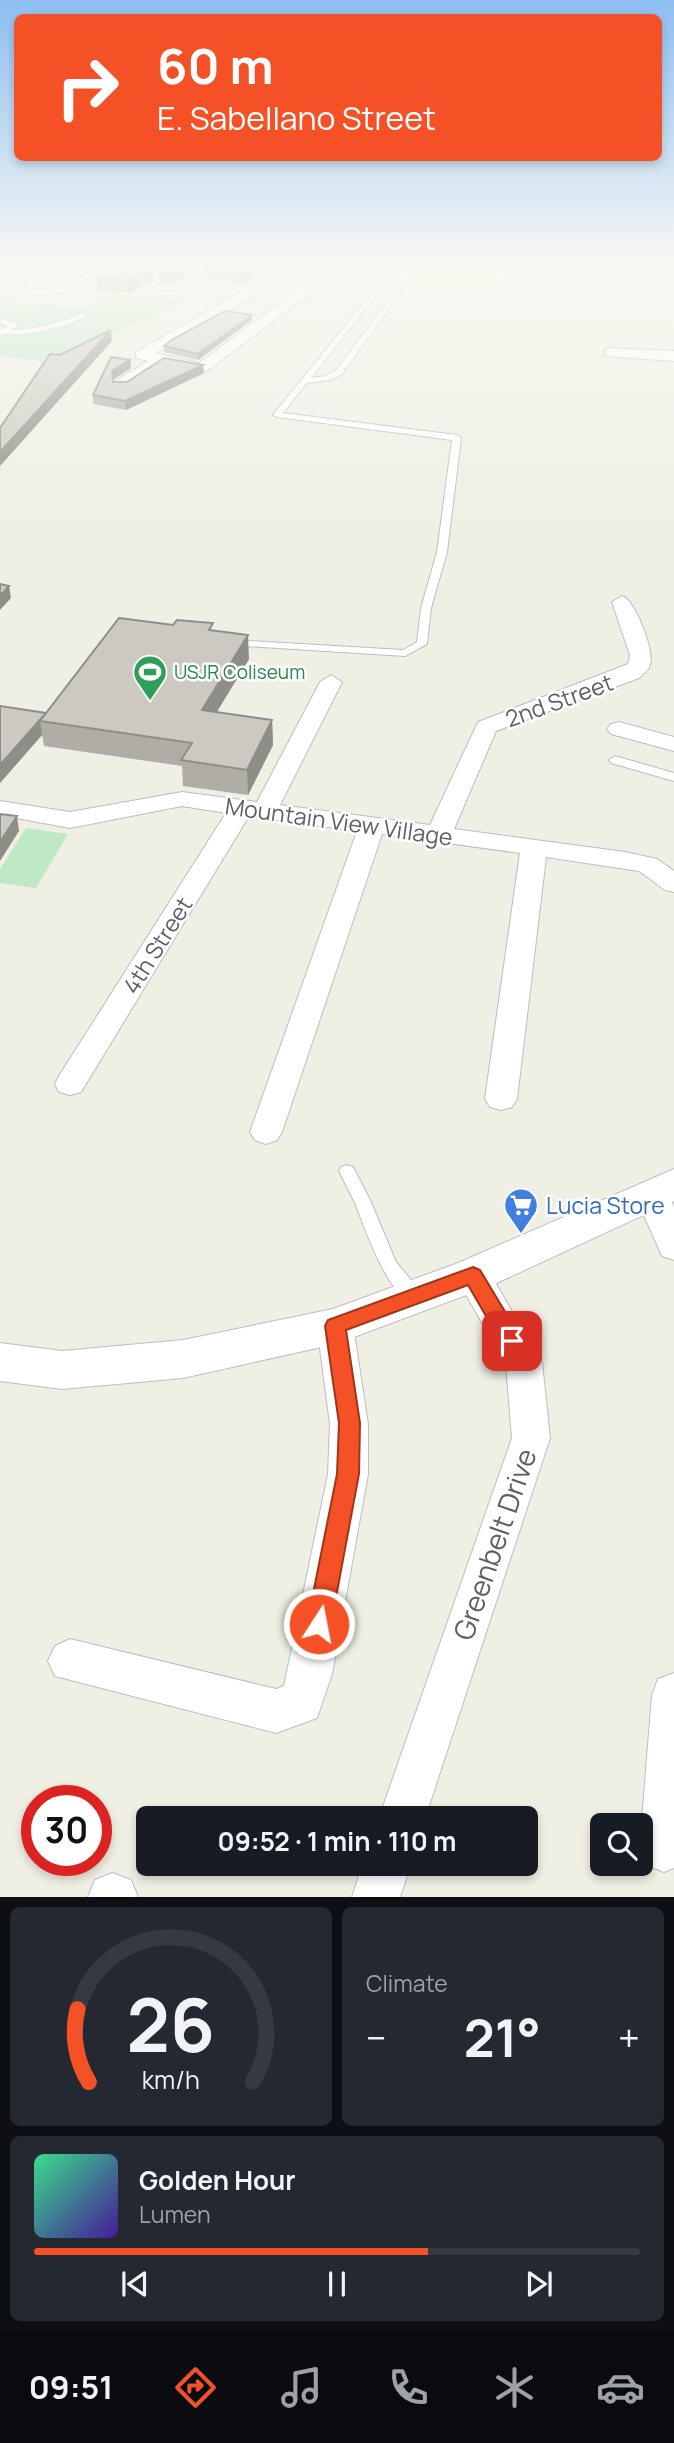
<!DOCTYPE html>
<html lang="en">
<head>
<meta charset="utf-8">
<style>
  :root { --surface:#171b24; --page:#242831; --text:#f1f3f6; --muted:#9ea1a6; --line:#363941; --accent:#f45126 }
  body { margin:0; font-family:Manrope,sans-serif; background:var(--page); color:var(--text); height:100vh; display:flex; flex-direction:column; font-size:26px; white-space:nowrap }
  * { box-sizing:border-box; margin:0 }
  p { font-size:23px; color:var(--muted) }
  .icon { flex:none; width:38px; height:38px; fill:none; stroke:currentColor; stroke-width:2; stroke-linecap:round; stroke-linejoin:round }
  .map { position:relative; height:1897px; overflow:hidden }
  .sheet { display:flex; flex-direction:column; gap:10px; padding:10px; background:#0d0f14; flex:1 }
  .sheet>* { flex:none }
  .banner { position:absolute; left:14px; top:14px; width:648px; height:147px; border-radius:10px; box-shadow:0 4px 10px #0003; background:#f45126; color:#fff; overflow:hidden }
  .buttons { position:absolute; left:590px; top:1813px; display:grid; gap:14px }
  .buttons a { display:grid; place-items:center; width:63px; height:63px; border-radius:10px; background:var(--surface); box-shadow:0 4px 10px #0003; font-size:35px }
  .speed { position:absolute; left:21px; top:1785px; display:flex; gap:14px; font-size:35px; font-weight:700; text-align:center }
  .speed>* { display:grid; place-content:center; width:91px; height:91px; border-radius:50%; background:var(--surface); box-shadow:0 4px 10px #0003; line-height:1 }
  .speed .limit { border:10px solid #d22; background:#fff; color:#111 }
  .pin { position:absolute; display:grid; place-items:center; width:60px; height:60px; color:#fff; margin:-30px; border-radius:14px; box-shadow:0 4px 10px #0006 }
  .me { position:absolute; width:77px; margin:-38px; rotate:11deg; stroke-linejoin:round; filter:drop-shadow(0 0 5px #0008) }
  .turn { display:flex; align-items:center; gap:24px; height:147px; padding:0 28px; font-size:32px }
  .turn .icon { width:91px; height:91px; stroke-width:2.5 }
  .turn b { display:block; font-size:49px; line-height:60px }
  .big { font-size:52px; font-weight:700; line-height:1.1 }
  .sheet .widget { flex:1; display:flex; flex-direction:column; justify-content:center; gap:10px; min-width:0; padding:0 24px; border-radius:10px; background:var(--page) }
  .sheet .dial { align-items:center; gap:0 }
  .dial svg { height:182px; overflow:visible; fill:none; stroke:var(--line); stroke-width:7; stroke-linecap:round; text-anchor:middle }
  .dial text { fill:var(--text); stroke:none }
  .song { display:flex; align-items:center; gap:21px }
  .cover { width:84px; height:84px; border-radius:10px; background:linear-gradient(135deg,hsl(150 70% 55%),hsl(260 70% 35%)) }
  .played { height:7px; border-radius:4px; background:linear-gradient(90deg,var(--accent) 65%,var(--line) 65%) }
  .keys { display:flex; justify-content:space-around; direction:ltr }
  .heat { display:flex; justify-content:space-between; align-items:center; font-size:38px; direction:ltr }
  .sheet .tiles { flex:1; display:grid; gap:10px; grid-template-columns:1fr 1fr }
  .widget:last-child { grid-column:span 2 }
  .trip { position:absolute; left:136px; top:1806px; width:402px; height:70px; border-radius:10px; background:var(--surface); box-shadow:0 4px 10px #0003; font-weight:700; line-height:70px; text-align:center }
  .tabs { display:flex; height:112px; justify-content:space-around; align-items:center; background:#090b0e; color:var(--muted) }
  .tabs .icon { width:49px; height:49px }
  .tabs .selected { color:var(--accent) }
  .tabs b { font-size:32px; color:var(--text) }
  .map>svg:first-child { display:block }
  .green { fill:#bfe9c5 }
  .lines { fill:none; stroke-linecap:round; stroke-linejoin:round }
  .service-casing { stroke:#bcbdc4; stroke-width:2 }
  .minor-casing { stroke:#bcbdc4; stroke-width:2 }
  .tertiary-casing { stroke:#bcbdc4; stroke-width:2 }
  .primary-casing { stroke:#fae153; stroke-width:2 }
  .service { fill:#fff; fill-rule:evenodd }
  .minor { fill:#fff; fill-rule:evenodd }
  .tertiary { fill:#fff; fill-rule:evenodd }
  .primary { fill:#fffdaa; fill-rule:evenodd }
  .wall { fill:#afada6 }
  .shaded-wall { fill:#8e8d87 }
  .building { fill:#cbc9c1; stroke:#8e8d87; stroke-width:2 }
  .route { fill:#f45126; stroke:#9f3519; stroke-width:2 }
  .labels { text-anchor:middle; dominant-baseline:central; stroke-width:5; stroke-linejoin:round; paint-order:stroke }
  .far-leisure-label { font-size:19px; fill:#27864d; stroke:#fff; text-anchor:start }
  .street-label { font-size:23px; fill:#5c5f66; stroke:#fff }
  .shop-label { font-size:23px; fill:#366cbe; stroke:#fff; text-anchor:start }
  .near-street-label { font-size:28px; fill:#5c5f66; stroke:#fff }
</style>
</head>
<body>
<div class="map">
<svg width="674" height="1897" viewBox="0 0 674 1897">
  <rect width="100%" height="100%" fill="#f0efe4"/>
  <!-- green -->
  <g class="green">
    <path d="M116,293l24,5 47,1 -132,64 -55,-7v-59l16,1v5l70,5z"/>
    <path d="M26,828l42,6 -32,54 -36,-5v-14z"/>
  </g>
  <g class="lines">
    <!-- service casing -->
    <g class="service-casing">
      <g id="service">
        <path d="M24,262h7l-31,20v-5z"/>
        <path d="M39,262h6l-12,26 4,3 25,-2 40,-25 5,1 -41,27 -31,3 -9,-7z"/>
        <path d="M161,265l3,2 -8,19c21,4 36,-8 53,-19l5,1c-19,17 -39,26 -64,20l8,-21z"/>
        <path d="M384,266l5,1 -5,19 18,5 -60,83 -12,6 -23,3 -24,30 174,22 4,3 -14,114 -16,56 -4,36 -22,12 -177,-11 -1,-2 5,-3 171,10 14,-8 4,-34 16,-56 15,-112 -175,-23 -4,-2 106,-131zM381,289l14,3 -59,78 -11,6 -14,2z"/>
        <path d="M84,313l3,4c-29,12 -56,19 -87,17v-4l8,-4 -8,-3v-5l16,5v4l-5,3c27,0 48,-8 73,-17z"/>
        <path d="M615,756l59,17v8l-63,-18 -2,-3z"/>
        <path d="M347,1165l6,2 17,33 26,62 24,29 3,5 -3,5c-29,10 -57,-80 -66,-100 -5,-10 -10,-20 -15,-30l2,-4z"/>
      </g>
    </g>
    <!-- minor casing -->
    <g class="minor-casing">
      <g id="minor">
        <path d="M589,262h12l2,2 -7,4z"/>
        <path d="M272,268l12,3 -53,39 -76,43 44,10 103,-76 12,3 -107,81 -43,-7 -38,24h-12v-6l34,-21 -12,-3v-6l85,-48z"/>
        <path d="M610,348l64,3v10l-69,-5v-6z"/>
        <path d="M622,596c13,3 33,56 28,69 -2,6 -7,9 -11,13l-143,53 -42,98 171,23 32,7 17,12v21l-9,-2 -26,-19 -93,-14 -29,242 -5,8 -11,3 -11,-3 -5,-8 35,-246 -138,-19 -100,298 -5,8 -11,4 -11,-4 -5,-8 107,-301 -108,-15 -168,276 -11,3 -11,-3 -4,-8 4,-8 167,-263 -44,-7 -112,22 -70,-13v-14l70,11 112,-20 75,10 63,-120 11,-7 11,7 -62,123 150,20 48,-103 150,-58 2,-9 -18,-53z"/>
        <path d="M619,722l55,15v14l-63,-17 -4,-5 4,-5z"/>
        <path d="M652,1182l12,4 10,21v53l-12,-4 -27,-61 5,-9z"/>
        <path d="M473,1261l12,4 57,98 8,75 -125,380h-46l133,-380 -6,-73 -51,-90 6,-10z"/>
        <path d="M335,1311l13,4 5,11 15,98v50l-36,200 -15,44 -41,15 -221,-57 -7,-15 7,-15 15,-7 206,50 8,-3 44,-212 2,-50 -13,-98 5,-11z"/>
        <path d="M674,1673v195l-10,4 -17,-7 -7,-20 12,-150 6,-16z"/>
        <path d="M363,1864h48l-11,33h-48z"/>
        <path d="M112,1873l19,7 7,17h-50l7,-17z"/>
      </g>
    </g>
    <!-- tertiary casing -->
    <g class="tertiary-casing">
      <path id="tertiary" d="M674,1169v32l-186,86 -153,57 -152,34 -121,11 -62,-8v-38l62,8 121,-11 150,-31 125,-46z"/>
    </g>
    <!-- primary casing -->
    <g class="primary-casing">
      <path id="primary" d="M22,262h182l254,7 216,-7v10l-216,9 -427,-14z"/>
    </g>
    <!-- service -->
    <use href="#service" class="service"/>
    <!-- minor -->
    <use href="#minor" class="minor"/>
    <!-- tertiary -->
    <use href="#tertiary" class="tertiary"/>
    <!-- primary -->
    <use href="#primary" class="primary"/>
  </g>
  <!-- wall -->
  <g class="wall">
    <path d="M108,262l45,12 -5,12h-7l-10,6 -33,-1 -1,-13z"/>
    <path d="M252,262h137v2z"/>
    <path d="M163,263l28,1 1,11h-6l-9,7 -17,2z"/>
    <path d="M254,266l1,11 -11,7 -38,-6 -1,-11z"/>
    <path d="M252,315v5l-54,40 -34,-8v-6z"/>
    <path d="M111,357l20,11 -18,12v2h14l77,-9 -78,37 -33,-6v-9z"/>
    <path d="M214,630l35,29 -32,53 55,8 1,25 -25,50 -65,-9 -1,-20 -138,-20 -2,-11 -42,48v-77l46,7z"/>
  </g>
  <!-- shaded-wall -->
  <g class="shaded-wall">
    <path d="M152,262l1,12 -5,12 -1,-12z"/>
    <path d="M185,264l1,11 -9,7 -17,2 -1,-11z"/>
    <path d="M254,266l1,11 -11,7v-10z"/>
    <path d="M140,273l1,13 -10,6 -1,-12z"/>
    <path d="M252,315v5l-54,40v-6z"/>
    <path d="M111,330l1,11 -112,125v-14z"/>
    <path d="M130,360l1,8 -18,12 -1,-9z"/>
    <path d="M203,365l1,8 -78,37 -1,-9z"/>
    <path d="M9,586l2,12 -11,12v-14z"/>
    <path d="M248,635l1,24 -46,75 -1,-24z"/>
    <path d="M272,720l1,25 -25,50 -1,-25z"/>
    <path d="M40,721l2,14 -42,48v-18z"/>
    <path d="M17,816l2,15 -19,30v-19z"/>
  </g>
  <!-- building -->
  <g class="building">
    <path d="M108,262h44l-5,12 -7,-1 -10,7 -33,-2z"/>
    <path d="M163,263l28,1h-6l-9,7 -17,2z"/>
    <path d="M209,265l45,1 -10,8 -39,-7z"/>
    <path d="M225,311l27,4 -54,39 -34,-8 9,-7z"/>
    <path d="M111,330l-111,122v-24l50,-74 10,1z"/>
    <path d="M111,357l19,3 -18,11 1,11h14l37,-24 39,7 -78,36 -32,-6z"/>
    <path d="M0,584l9,2 -9,10z"/>
    <path d="M119,618l54,7 4,-5 36,3 -4,7 39,5 -46,75 70,10 -25,50 -66,-10 11,-17 -152,-22z"/>
    <path d="M0,706l46,7 -46,52z"/>
    <path d="M0,814l17,2 -17,26z"/>
  </g>
  <!-- sky -->
  <linearGradient id="sky" x2="0" y2="1"><stop stop-color="#8dbef1"/><stop offset="0.5" stop-color="#f8f8f3"/><stop offset="1" stop-color="#f8f8f3" stop-opacity="0"/></linearGradient>
  <rect width="674" height="527" fill="url(#sky)"/>
  <!-- route -->
  <path class="route" d="M473,1267l7,3 39,65 3,6 -3,6 -7,3 -8,-3 -36,-62 -122,45 14,93 -1,51 -28,150 -3,8 -9,4 -8,-4 -4,-8 30,-150 2,-51 -14,-97 3,-6z"/>
  <!-- icons -->
  <defs>
    <g id="stadium-pin" transform="scale(1.75)"><path d="M0 17L-7.5 6A9.5 9.5 0 1 1 7.5 6Z" fill="#2e9e5b" stroke="#fff"/><path d="M0-5a6.5 5 0 1 0 0 10a6.5 5 0 1 0 0-10ZM-3.5-1.8h7v3.6h-7Z" fill="#fff"/></g>
    <g id="supermarket-pin" transform="scale(1.75)"><path d="M0 17L-7.5 6A9.5 9.5 0 1 1 7.5 6Z" fill="#3f7fe0" stroke="#fff"/><path d="M-6-5.5h2.5l.6 2H6L4.5 2H-2.5L-4.4-4H-6ZM-1.5 3.2a1.3 1.3 0 1 0 .1 0ZM3 3.2a1.3 1.3 0 1 0 .1 0Z" fill="#fff"/></g>
  </defs>
  <g fill-rule="evenodd">
    <use href="#stadium-pin" x="150" y="672"/>
    <use href="#supermarket-pin" x="521" y="1205"/>
  </g>
  <g class="labels">
    <!-- far-leisure labels -->
    <g class="far-leisure-label">
      <text x="174" y="672">USJR Coliseum</text>
    </g>
    <!-- street labels -->
    <g class="street-label">
      <text transform="translate(559 700) rotate(-20)">2nd Street</text>
      <text transform="translate(339 821) rotate(8)">Mountain View Village</text>
      <text transform="translate(157 945) rotate(-58)">4th Street</text>
    </g>
    <!-- shop labels -->
    <g class="shop-label">
      <text x="546" y="1205">Lucia Store</text>
    </g>
    <!-- near-street labels -->
    <g class="near-street-label">
      <text transform="translate(494 1544) rotate(-71)">Greenbelt Drive</text>
    </g>
  </g>
</svg>
<div class="buttons">
<a><svg class="icon" aria-label="search" viewBox="0 0 24 24"><circle cx="10" cy="10" r="6"/><path d="M15 15l6 6"/></svg></a>
</div>
<div class="speed"><div class="limit">30</div></div>
<div class="pin" style="left:512px;top:1341px;background:#d93025"><svg class="icon" aria-label="arrive" viewBox="0 0 24 24"><path d="M6 21V4h12l-3 4 3 4H6"/></svg></div>
<svg class="me" style="left:319px;top:1624px" viewBox="-20 -20 40 40"><circle r="17" fill="#f45126" stroke="#fff" stroke-width="3"/><path d="M0-11L8 9 0 5-8 9z" fill="#fff"/></svg>
<div class="trip">09:52 · 1 min · 110 m</div>
<div class="banner">
<div class="turn"><svg class="icon" aria-label="right" viewBox="0 0 24 24"><path d="M7 20v-9h11M14 6l5 5-5 5"/></svg><div><b>60 m</b>E. Sabellano Street</div></div>
</div>
</div>
<section class="sheet">
<div class="tiles">
<div class="widget dial"><svg viewBox="0 0 100 80">
<path d="M14 69A42 42 0 1 1 86 69"/>
<path d="M14 69A42 42 0 0 1 9 37" stroke="#f45126"/>
<text x="50" y="56" font-size="32" font-weight="700">26</text>
<text x="50" y="72" font-size="11">km/h</text>
</svg></div>
<div class="widget"><p>Climate</p>
<div class="heat"><a>−</a><b class="big">21°</b><a>+</a></div>
</div>
<div class="widget">
<div class="song"><i class="cover"></i><div><b>Golden Hour</b><p>Lumen</p></div></div>
<div class="played"></div>
<div class="keys"><svg class="icon" aria-label="previous" viewBox="0 0 24 24"><path d="M18 5L8 12l10 7zM5 5v14"/></svg><svg class="icon" aria-label="pause" viewBox="0 0 24 24"><path d="M8 5v14M16 5v14"/></svg><svg class="icon" aria-label="next" viewBox="0 0 24 24"><path d="M6 5l10 7-10 7zM19 5v14"/></svg></div>
</div>
</div>
</section>
<nav class="tabs">
<b>09:51</b>
<svg class="icon selected" aria-label="directions" viewBox="0 0 24 24"><path d="M12 3l9 9-9 9-9-9zM9 14v-3h6M13 9l2 2-2 2"/></svg>
<svg class="icon" aria-label="music" viewBox="0 0 24 24"><path d="M9 18V5l10-2v13"/><circle cx="6" cy="18" r="3"/><circle cx="16" cy="16" r="3"/></svg>
<svg class="icon" aria-label="phone" viewBox="0 0 24 24"><path d="M5 4h4l2 5-3 2q2 4 5 5l2-3 5 2v4C11 20 4 13 5 4z"/></svg>
<svg class="icon" aria-label="climate" viewBox="0 0 24 24"><path d="M12 3v18M4 7l16 10M4 17L20 7"/></svg>
<svg class="icon" aria-label="car" viewBox="0 0 24 24"><path d="M5 17H2v-5l4-1 3-4h7l3 4 3 1v5h-3M9 17h6M6 11h13"/><circle cx="7" cy="17" r="2"/><circle cx="17" cy="17" r="2"/></svg>
</nav>
</body>
</html>
